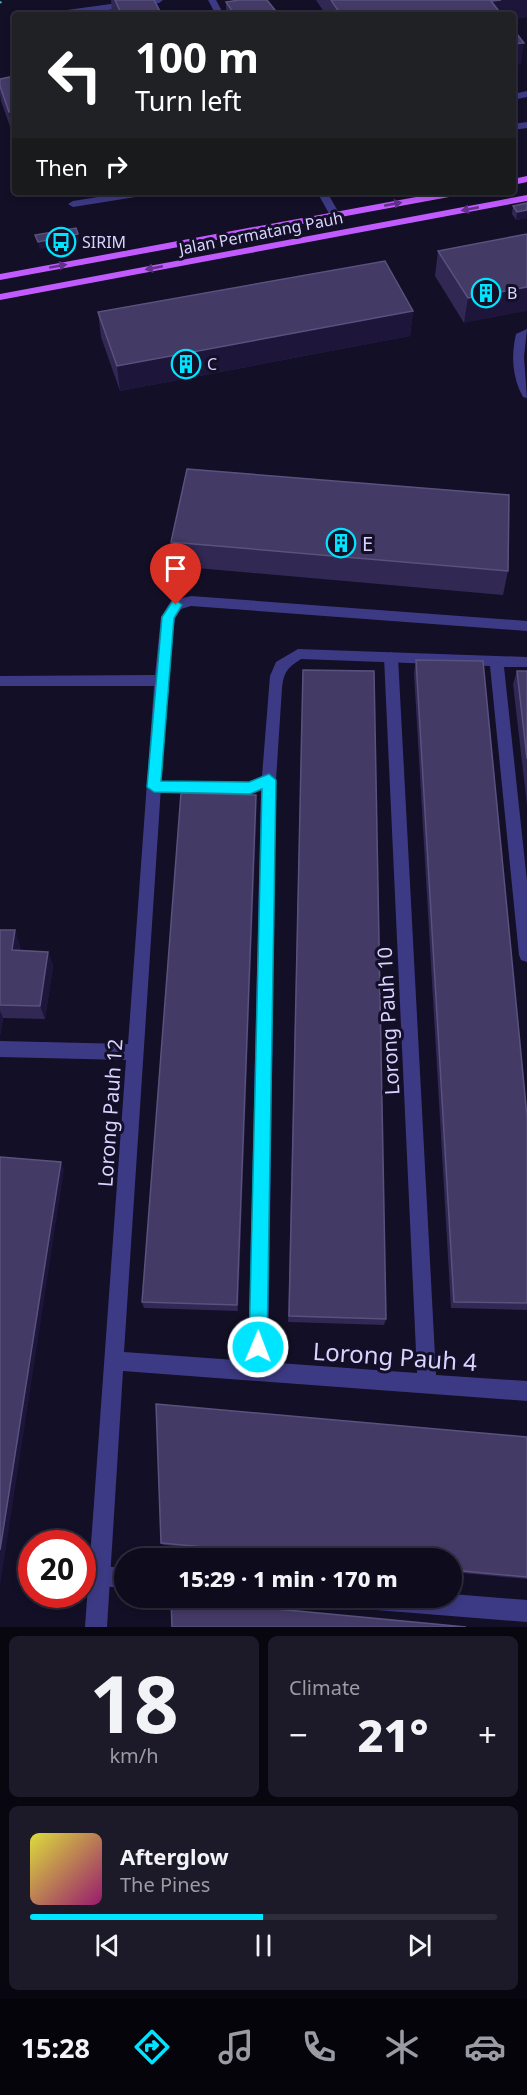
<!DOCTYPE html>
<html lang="en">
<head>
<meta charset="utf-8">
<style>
  :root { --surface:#0e0b1c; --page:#1c1929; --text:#f1f3f6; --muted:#9b9ba3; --line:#2e2b3b; --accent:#00e5ff }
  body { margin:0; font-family:"Noto Sans",sans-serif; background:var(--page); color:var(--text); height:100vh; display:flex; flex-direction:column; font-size:22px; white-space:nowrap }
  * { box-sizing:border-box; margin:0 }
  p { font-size:20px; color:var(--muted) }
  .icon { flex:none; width:33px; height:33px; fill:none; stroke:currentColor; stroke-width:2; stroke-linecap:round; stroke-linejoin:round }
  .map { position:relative; height:1627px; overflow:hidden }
  .sheet { display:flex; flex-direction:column; gap:9px; padding:9px; background:#08060f; flex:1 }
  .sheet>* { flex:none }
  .banner { position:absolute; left:12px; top:12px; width:504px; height:183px; border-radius:6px; box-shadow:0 3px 9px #0003,0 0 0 2px var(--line); background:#202124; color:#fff; overflow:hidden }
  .speed { position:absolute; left:18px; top:1530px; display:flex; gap:12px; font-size:30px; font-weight:700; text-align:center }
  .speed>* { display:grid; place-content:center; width:78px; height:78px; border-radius:50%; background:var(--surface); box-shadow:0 3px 9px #0003,0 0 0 2px var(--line); line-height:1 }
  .speed .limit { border:9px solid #d22; background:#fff; color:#111 }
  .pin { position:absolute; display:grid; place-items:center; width:51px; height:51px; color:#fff; margin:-62px -26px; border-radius:50% 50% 50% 0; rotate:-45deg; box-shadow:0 0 6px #0007 }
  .pin .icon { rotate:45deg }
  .me { position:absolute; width:66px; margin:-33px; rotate:1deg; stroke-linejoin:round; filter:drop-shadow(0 0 4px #0008) }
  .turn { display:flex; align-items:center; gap:21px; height:126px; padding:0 24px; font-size:27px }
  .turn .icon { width:78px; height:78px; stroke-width:2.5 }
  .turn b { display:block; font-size:42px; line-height:51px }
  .then { display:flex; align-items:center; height:57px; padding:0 24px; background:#0003; gap:12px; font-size:22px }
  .big { font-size:45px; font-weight:800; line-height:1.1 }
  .sheet .card { flex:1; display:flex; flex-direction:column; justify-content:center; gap:9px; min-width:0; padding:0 21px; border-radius:9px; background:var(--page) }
  .sheet .dial { align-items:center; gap:0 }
  .dial b { font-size:78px; line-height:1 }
  .song { display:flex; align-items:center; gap:18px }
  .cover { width:72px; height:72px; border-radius:9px; background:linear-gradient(135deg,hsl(60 70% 55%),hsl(320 70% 35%)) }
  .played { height:6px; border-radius:3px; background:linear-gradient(90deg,var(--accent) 50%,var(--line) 50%) }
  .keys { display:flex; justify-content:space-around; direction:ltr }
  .heat { display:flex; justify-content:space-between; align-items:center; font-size:33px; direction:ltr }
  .sheet .tiles { flex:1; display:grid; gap:9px; grid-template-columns:1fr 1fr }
  .card:last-child { grid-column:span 2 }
  .trip { position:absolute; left:114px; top:1548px; width:348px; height:60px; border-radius:30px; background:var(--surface); box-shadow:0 3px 9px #0003,0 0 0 2px var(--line); font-weight:800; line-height:60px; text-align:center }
  .menu { display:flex; height:96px; justify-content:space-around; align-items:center; background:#06040b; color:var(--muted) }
  .menu .icon { width:42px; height:42px }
  .menu .on { color:var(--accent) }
  .menu b { font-size:27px; color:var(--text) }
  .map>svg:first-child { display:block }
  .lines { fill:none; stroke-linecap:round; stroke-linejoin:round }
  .path { stroke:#2fb8b0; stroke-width:2; stroke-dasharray:2 3; stroke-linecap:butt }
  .lane { fill:#3d3a85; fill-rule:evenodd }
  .street { fill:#3d3a85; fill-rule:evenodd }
  .primary { fill:#c25bff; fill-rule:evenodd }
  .wall { fill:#312854 }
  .shaded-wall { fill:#1d163a }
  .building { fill:#433a66; stroke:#5a527e; stroke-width:1.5 }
  .oneway { fill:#623188 }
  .route { fill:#00e5ff; stroke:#0095a6; stroke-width:1.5 }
  .labels { text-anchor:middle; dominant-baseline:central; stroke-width:6; stroke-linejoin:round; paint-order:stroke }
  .far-street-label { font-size:16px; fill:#d9d4ff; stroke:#130f26 }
  .far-poi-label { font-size:16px; fill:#d9d4ff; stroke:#130f26; text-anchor:start }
  .poi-label { font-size:20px; fill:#d9d4ff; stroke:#130f26; text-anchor:start }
  .street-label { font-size:20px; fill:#d9d4ff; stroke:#130f26 }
  .near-street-label { font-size:24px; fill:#d9d4ff; stroke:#130f26 }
</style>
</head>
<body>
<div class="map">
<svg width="527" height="1627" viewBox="0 0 527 1627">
  <rect width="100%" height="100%" fill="#130f26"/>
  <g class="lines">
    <!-- path -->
    <path class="path" d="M0,3l3,-3"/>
    <!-- lane -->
    <g class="lane">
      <path d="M140,0h23l-4,3 -87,12 -9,-2 4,-3z"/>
      <path d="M208,0h8l8,15h-8z"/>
      <path d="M527,91v6l-14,3v-6z"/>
      <path d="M527,122v6l-14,2v-6z"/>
      <path d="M129,192h24l-5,3 -75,12 -5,-3 5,-3z"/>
      <path d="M317,192h10l13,23 -1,2h-8z"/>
      <path d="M527,329l-3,28 3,41 -4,-1c-11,-20 -12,-42 -7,-63z"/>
      <path d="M298,649l229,8v10h-23l23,214v81l-6,-2 -2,-5 -29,-289 -189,-7c-14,9 -17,13 -19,29l-6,92 -8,591 -3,7 -7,3 -7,-3 -3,-7 13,-581 -11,4 -96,-1 -5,-2 -2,-4 2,-4 5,-2 95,1 13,-6 8,-100 6,-14z"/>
      <path d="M100,1566l24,2v20l-24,-2 -7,-3 -3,-7 3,-7z"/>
      <path d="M452,1594l75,6v22l-163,-13 -7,-4 -4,-7h99z"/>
    </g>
    <!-- street -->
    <path class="street" d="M191,596l336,25v10l-336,-25 -10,3 -6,9 -7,62 -44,672 293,21 -33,-716 7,-5 7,5 38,718 91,6v20l-404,-30 -16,256h-22l41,-567 -126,-3v-16l128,3 26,-358h-154v-10l155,-1 6,-58 10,-16z"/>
    <!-- primary -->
    <g class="primary">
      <path d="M527,176v6l-14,3v-6z"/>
      <path d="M443,192h22l-5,3 -460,85v-6z"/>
      <path d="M527,195v6l-527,99v-6z"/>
    </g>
  </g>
  <!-- wall -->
  <g class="wall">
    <path d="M111,0h43l8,15 -50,-3z"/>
    <path d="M316,0h211v17l-14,2v-4h-187z"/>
    <path d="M226,2l49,8 -1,5h-48z"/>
    <path d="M15,76v58l-2,1 -12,-34 -1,-7v-15z"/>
    <path d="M527,203v15l-11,2 -4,-6 1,-8z"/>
    <path d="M527,234l-63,89 -29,-47 3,-25z"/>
    <path d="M413,311l-3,25 -290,55 -19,-54 -3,-25z"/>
    <path d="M171,542l337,29 -5,24 -329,-29z"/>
    <path d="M416,660l111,456v194l-76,-2 -37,-635z"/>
    <path d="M303,670l83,649 -2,6 -96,-3z"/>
    <path d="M517,671h10v134l-14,-121z"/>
    <path d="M256,795l-18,516 -94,-3 -2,-6z"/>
    <path d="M0,930l20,15v6l28,1 5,14 -8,53 -42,-1 -3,18z"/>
    <path d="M527,1437v142l-75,-7v-14h-143l-146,-13 -2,-2z"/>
  </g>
  <!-- shaded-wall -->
  <g class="shaded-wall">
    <path d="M501,0h26v17l-14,2v-4h-24l2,-14z"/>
    <path d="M275,10l-1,5h-29z"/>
    <path d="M524,43l-3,21 -8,2v-22z"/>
    <path d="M9,112h6v22l-2,1z"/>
    <path d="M527,210v8l-11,2 1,-8z"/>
    <path d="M78,234l1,8 -40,7 -1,-7z"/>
    <path d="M527,287v24l-63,12 4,-25z"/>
    <path d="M413,311l-3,25 -290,55 -3,-25z"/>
    <path d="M256,795l1,12 -19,504 -1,-6z"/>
    <path d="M15,930l5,15 -2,19 -6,-14z"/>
    <path d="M48,952l5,14 -8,53 -5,-13z"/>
    <path d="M0,1011l3,7 -3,18z"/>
    <path d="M61,1162l3,8 -64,416v-36z"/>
  </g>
  <!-- building -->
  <g class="building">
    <path d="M115,0h39l8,15h-71l29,-4z"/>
    <path d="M239,0h28l8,10 -30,5h-10l-9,-13z"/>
    <path d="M331,0h170l-10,1 11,14h-161z"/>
    <path d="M513,29l11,14 -11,1z"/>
    <path d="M15,76v36h-6l-9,-26v-7z"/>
    <path d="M527,203v7l-10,2 -4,-6z"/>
    <path d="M76,228l2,6 -40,8 -3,-7z"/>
    <path d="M527,234v53l-59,11 -30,-47z"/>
    <path d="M385,261l28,50 -296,55 -19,-54z"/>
    <path d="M187,469l322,26 -1,76 -337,-29z"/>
    <path d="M416,660l67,1 44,455v187l-73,-1z"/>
    <path d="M303,670l71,1 12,648 -97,-3z"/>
    <path d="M517,671h10v88z"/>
    <path d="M181,793l75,2 -19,510 -95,-3z"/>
    <path d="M0,930h15l-3,20 36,2 -8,54 -40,-1z"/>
    <path d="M0,1157l61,5 -61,388z"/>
    <path d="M156,1404l371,33v140l-75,-7v-12h-126l-165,-15z"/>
    <path d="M171,1599l295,28h-294z"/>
  </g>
  <!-- one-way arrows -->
  <defs><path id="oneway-solid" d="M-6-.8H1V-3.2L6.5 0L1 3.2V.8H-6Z" transform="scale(1.5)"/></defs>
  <g class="oneway">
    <use href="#oneway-solid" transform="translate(393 204) rotate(-11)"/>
    <use href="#oneway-solid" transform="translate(470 209) rotate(169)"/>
    <use href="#oneway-solid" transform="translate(58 266) rotate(-10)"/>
    <use href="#oneway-solid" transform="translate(154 268) rotate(169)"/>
  </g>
  <!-- route -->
  <path class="route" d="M176,600l6,5 -8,13 -13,163 88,1 20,-8 7,6 -9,567 -3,6 -6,3 -6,-3 -3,-6 13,-558 -12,5 -96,-2 -7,-5 15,-170 10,-15z"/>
  <!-- icons -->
  <defs>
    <g id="bus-ring" transform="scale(1.5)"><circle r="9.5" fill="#130f26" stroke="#00e5ff" stroke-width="1.5"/><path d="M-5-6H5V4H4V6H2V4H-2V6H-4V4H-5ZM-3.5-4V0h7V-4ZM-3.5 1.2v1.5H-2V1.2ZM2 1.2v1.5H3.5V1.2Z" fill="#00e5ff"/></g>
    <g id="building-ring" transform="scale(1.5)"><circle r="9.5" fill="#130f26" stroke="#00e5ff" stroke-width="1.5"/><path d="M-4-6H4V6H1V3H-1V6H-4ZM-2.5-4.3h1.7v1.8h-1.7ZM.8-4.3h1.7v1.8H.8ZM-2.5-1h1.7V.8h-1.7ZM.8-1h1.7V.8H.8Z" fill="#00e5ff"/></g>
  </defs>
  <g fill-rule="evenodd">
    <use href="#bus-ring" x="61" y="242"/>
    <use href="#building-ring" x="486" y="293"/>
    <use href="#building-ring" x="186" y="364"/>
    <use href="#building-ring" x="341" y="543"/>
  </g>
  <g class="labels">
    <!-- far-street labels -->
    <g class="far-street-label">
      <text transform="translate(261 233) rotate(-11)">Jalan Permatang Pauh</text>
    </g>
    <!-- far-poi labels -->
    <g class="far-poi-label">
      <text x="82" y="242">SIRIM</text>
      <text x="507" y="293">B</text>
      <text x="207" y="364">C</text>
    </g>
    <!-- poi labels -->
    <g class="poi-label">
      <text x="362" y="543">E</text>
    </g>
    <!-- street labels -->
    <g class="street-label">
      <text transform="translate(388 1021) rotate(-93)">Lorong Pauh 10</text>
      <text transform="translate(110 1113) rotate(-86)">Lorong Pauh 12</text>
    </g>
    <!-- near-street labels -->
    <g class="near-street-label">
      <text transform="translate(395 1356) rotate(4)">Lorong Pauh 4</text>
    </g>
  </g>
</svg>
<div class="speed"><div class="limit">20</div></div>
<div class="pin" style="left:176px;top:605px;background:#d93025"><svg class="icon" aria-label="arrive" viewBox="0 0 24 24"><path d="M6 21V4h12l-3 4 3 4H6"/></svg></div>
<svg class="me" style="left:258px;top:1347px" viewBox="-20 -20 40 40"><circle r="17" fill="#00e5ff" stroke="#fff" stroke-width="3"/><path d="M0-11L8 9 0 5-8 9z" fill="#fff"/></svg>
<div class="trip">15:29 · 1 min · 170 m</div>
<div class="banner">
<div class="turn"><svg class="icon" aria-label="left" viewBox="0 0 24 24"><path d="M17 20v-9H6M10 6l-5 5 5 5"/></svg><div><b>100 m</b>Turn left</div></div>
<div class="then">Then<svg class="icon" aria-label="right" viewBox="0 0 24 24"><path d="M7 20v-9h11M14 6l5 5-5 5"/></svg></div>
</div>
</div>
<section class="sheet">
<div class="tiles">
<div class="card dial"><b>18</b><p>km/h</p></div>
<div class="card"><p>Climate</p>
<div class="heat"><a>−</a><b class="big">21°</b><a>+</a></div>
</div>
<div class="card">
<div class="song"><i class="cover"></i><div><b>Afterglow</b><p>The Pines</p></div></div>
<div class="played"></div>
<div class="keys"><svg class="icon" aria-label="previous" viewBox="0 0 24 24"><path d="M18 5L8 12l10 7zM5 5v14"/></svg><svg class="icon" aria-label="pause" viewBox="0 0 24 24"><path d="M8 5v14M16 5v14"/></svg><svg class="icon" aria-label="next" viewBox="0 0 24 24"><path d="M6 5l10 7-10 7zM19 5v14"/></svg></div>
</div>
</div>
</section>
<nav class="menu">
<b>15:28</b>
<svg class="icon on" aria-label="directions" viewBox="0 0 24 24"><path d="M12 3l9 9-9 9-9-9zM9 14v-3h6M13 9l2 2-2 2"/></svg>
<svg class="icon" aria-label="music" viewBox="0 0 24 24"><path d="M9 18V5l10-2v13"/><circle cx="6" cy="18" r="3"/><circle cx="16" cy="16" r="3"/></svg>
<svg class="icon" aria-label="phone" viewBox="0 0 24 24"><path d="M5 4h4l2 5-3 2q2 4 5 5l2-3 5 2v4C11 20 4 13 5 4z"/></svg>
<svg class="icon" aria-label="climate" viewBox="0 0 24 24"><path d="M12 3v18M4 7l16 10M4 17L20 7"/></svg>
<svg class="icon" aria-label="car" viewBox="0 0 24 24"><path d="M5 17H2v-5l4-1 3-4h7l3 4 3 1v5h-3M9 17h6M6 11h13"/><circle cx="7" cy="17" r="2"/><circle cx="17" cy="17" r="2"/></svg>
</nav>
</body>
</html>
